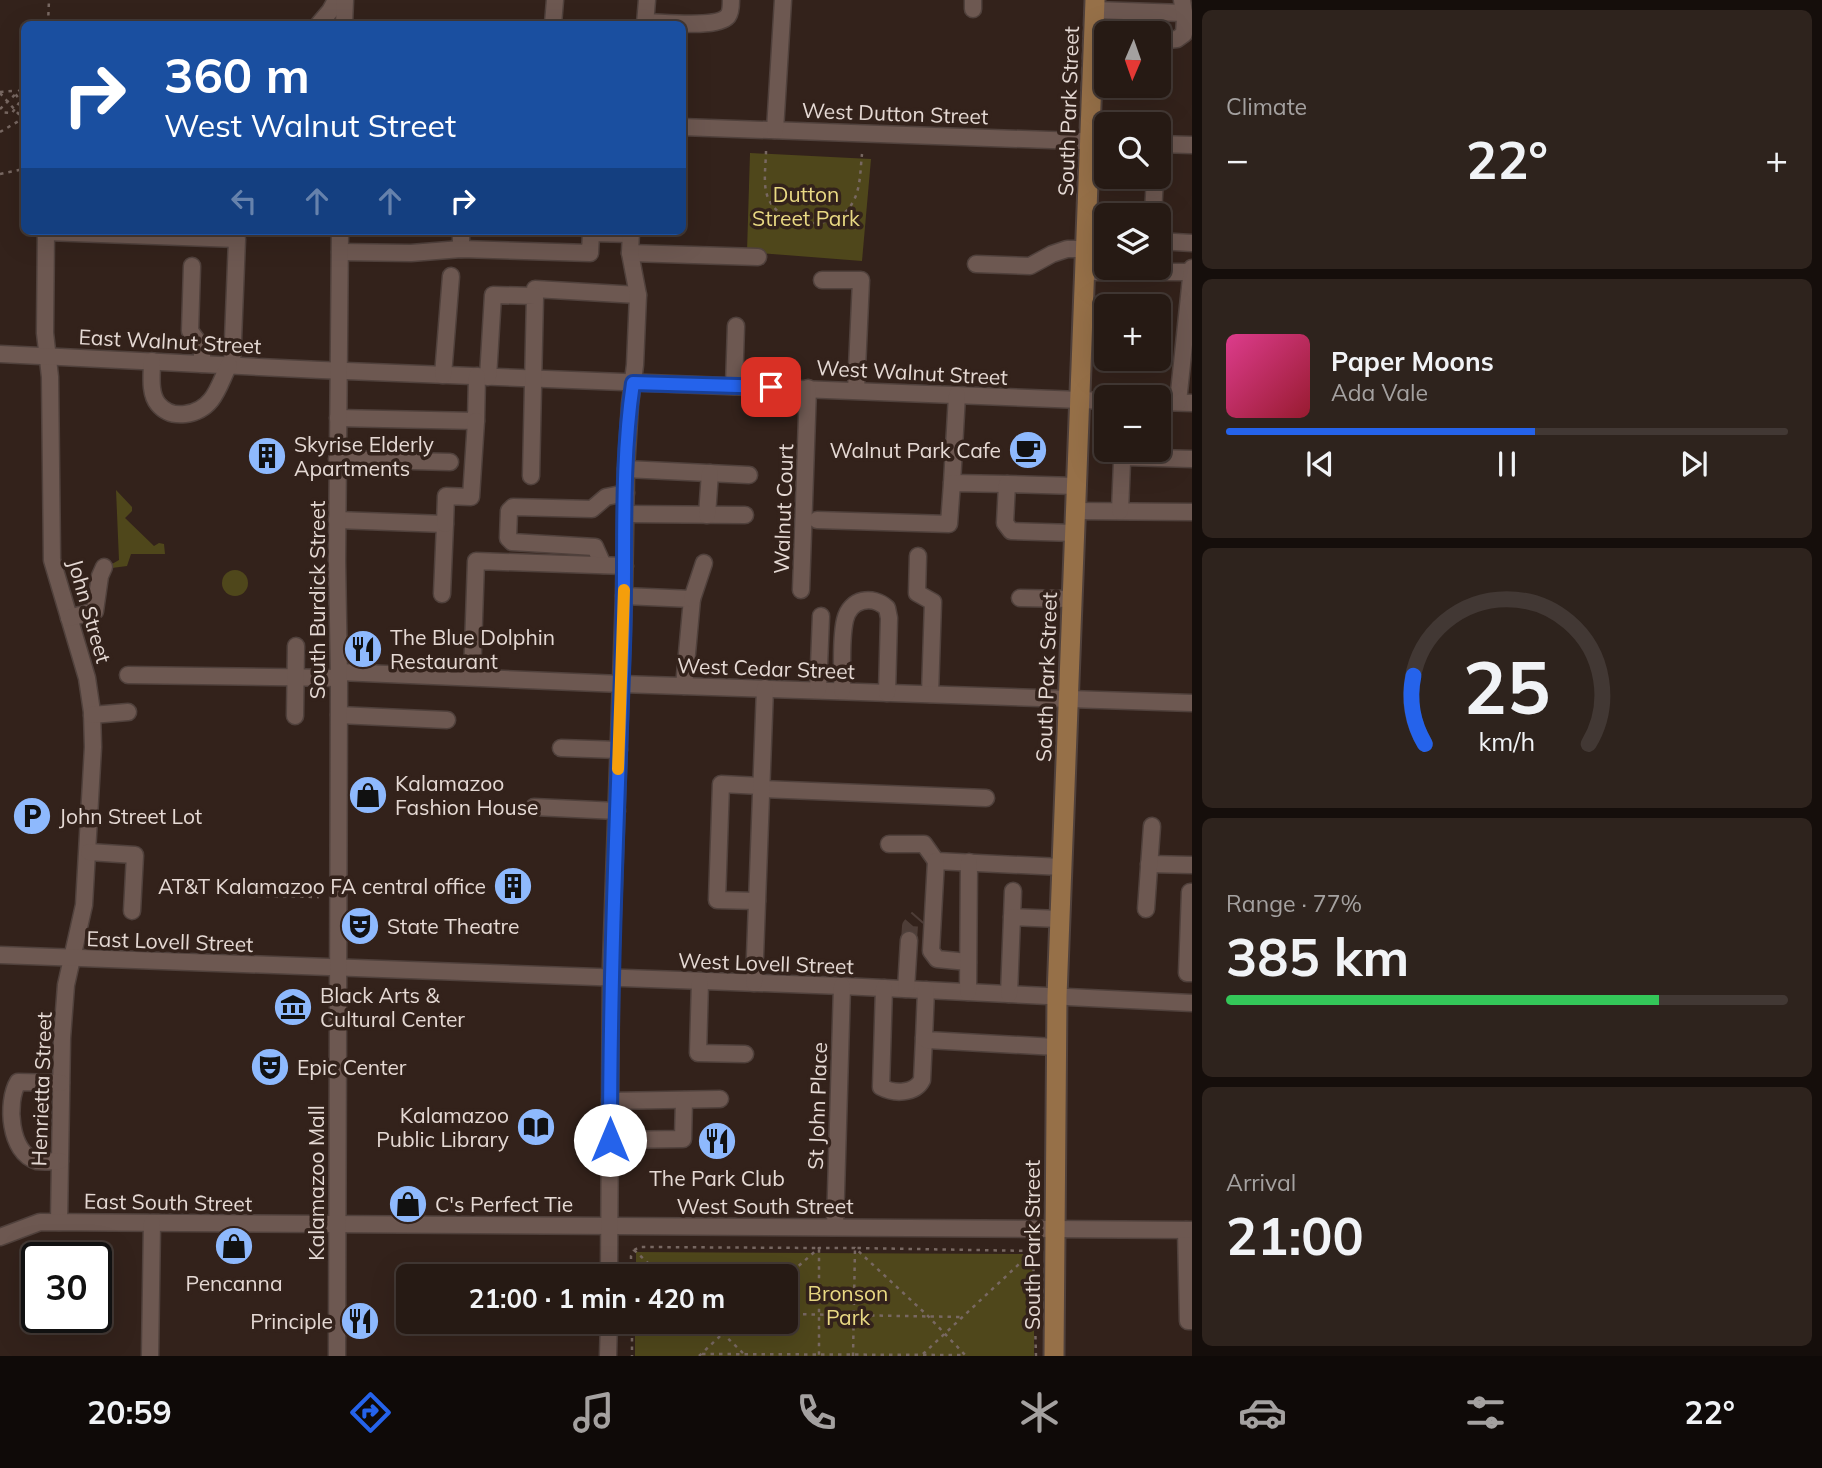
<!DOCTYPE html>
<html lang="en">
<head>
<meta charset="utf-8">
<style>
  :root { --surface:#261a14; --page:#2e231d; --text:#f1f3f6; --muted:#a4a1a0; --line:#423834; --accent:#2563eb }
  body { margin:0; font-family:Mulish,sans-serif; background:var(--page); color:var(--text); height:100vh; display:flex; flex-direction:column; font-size:26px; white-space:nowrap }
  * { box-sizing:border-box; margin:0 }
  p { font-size:23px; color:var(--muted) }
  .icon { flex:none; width:38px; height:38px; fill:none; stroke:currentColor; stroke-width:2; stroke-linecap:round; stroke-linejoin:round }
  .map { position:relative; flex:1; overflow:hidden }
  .details { display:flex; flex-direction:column; gap:10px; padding:10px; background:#150e0b; width:630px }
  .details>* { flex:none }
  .hud { position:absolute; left:21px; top:21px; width:665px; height:214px; border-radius:10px; box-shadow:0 7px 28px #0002,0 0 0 2px var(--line); background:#1a4fa0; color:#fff; overflow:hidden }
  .needle { width:46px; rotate:182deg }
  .fabs { position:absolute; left:1094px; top:21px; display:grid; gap:14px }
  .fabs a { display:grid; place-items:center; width:77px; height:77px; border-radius:10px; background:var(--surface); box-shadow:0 7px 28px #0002,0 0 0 2px var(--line); font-size:35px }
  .speed { position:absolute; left:21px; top:1242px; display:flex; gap:14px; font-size:35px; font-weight:700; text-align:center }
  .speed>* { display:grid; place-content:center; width:91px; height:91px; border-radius:50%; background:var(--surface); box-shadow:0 7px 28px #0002,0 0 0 2px var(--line); line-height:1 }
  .speed .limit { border:4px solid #111; border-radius:10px; background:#fff; color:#111 }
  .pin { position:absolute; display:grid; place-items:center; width:60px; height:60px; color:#fff; margin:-30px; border-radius:14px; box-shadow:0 4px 10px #0006 }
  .me { position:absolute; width:77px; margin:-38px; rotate:0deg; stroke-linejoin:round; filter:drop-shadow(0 0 5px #0008) }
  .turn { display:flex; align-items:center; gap:24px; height:147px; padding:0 28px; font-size:32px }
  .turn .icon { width:91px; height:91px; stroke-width:2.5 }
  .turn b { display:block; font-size:49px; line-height:60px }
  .lanes { display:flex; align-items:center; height:66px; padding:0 28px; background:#0003; justify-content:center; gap:35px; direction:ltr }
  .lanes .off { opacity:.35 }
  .big { font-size:52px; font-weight:700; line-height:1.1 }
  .details .card { flex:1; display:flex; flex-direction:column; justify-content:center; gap:10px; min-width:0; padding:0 24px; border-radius:10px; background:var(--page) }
  .details .dial { align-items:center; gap:0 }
  .dial svg { height:182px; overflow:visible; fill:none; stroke:var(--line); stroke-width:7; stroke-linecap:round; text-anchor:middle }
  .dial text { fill:var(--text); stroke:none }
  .song { display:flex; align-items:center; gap:21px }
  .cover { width:84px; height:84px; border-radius:10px; background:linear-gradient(135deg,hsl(330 70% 55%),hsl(350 70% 35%)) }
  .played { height:7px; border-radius:4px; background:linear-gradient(90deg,var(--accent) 55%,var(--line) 55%) }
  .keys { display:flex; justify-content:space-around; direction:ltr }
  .heat { display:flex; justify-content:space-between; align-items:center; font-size:38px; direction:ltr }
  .charge { height:10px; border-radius:5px; background:linear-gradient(90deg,#34c759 77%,var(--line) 0) }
  .trip { position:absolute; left:396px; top:1264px; width:402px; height:70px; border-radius:10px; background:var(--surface); box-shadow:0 7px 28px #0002,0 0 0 2px var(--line); font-weight:700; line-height:70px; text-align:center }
  .dock { display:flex; height:112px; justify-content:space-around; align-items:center; background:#0f0a08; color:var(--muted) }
  .dock .icon { width:49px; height:49px }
  .dock .selected { color:var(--accent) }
  .dock b { font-size:32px; color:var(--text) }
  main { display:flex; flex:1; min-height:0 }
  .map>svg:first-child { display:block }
  .green { fill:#4f471b }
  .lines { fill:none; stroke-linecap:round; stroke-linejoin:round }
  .minor-tunnel { stroke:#4e3d37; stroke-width:16; stroke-dasharray:16 8; stroke-linecap:butt }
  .minor-casing { stroke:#50413c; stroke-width:19 }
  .major-casing { stroke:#50413c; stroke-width:23 }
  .path { stroke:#786862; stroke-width:2.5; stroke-dasharray:3.5 5; stroke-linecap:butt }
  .minor { stroke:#6d5851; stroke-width:16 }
  .major { stroke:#967048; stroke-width:19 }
  .route-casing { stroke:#184099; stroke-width:18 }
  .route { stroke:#2563eb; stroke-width:12 }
  .slow { stroke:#f59e0b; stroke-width:12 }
  .labels { text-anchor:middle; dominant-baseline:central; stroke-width:7; stroke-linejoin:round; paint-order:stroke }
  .street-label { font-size:21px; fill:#e5d9d4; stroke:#33221b }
  .park-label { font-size:21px; fill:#e9d983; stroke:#33221b }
  .poi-label { font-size:21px; fill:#e5d9d4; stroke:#33221b; text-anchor:start }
</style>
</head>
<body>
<main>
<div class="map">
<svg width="1192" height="1356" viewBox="0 0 1192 1356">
  <rect width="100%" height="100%" fill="#33221b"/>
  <!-- green -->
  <g class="green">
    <path d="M750,153l121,6 -9,102 -115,-9z"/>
    <path d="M116,490l16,17v4l-7,7 29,28 5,-3 5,1 1,10h-34l-4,12 -15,2v-4l7,-4z"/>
    <circle cx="235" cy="583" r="13"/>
    <path d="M636,1252l398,2v102h-399v-35h151v-45h-150z"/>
  </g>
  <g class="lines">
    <!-- minor-tunnel -->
    <path class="minor-tunnel" d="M909,940l1,-14 8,-9"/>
    <!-- minor casing -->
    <g class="minor-casing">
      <g id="minor">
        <path d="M973,9v-9"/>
        <path d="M1094,10l90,3"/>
        <path d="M645,22c17,0 72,7 83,-6 3,-4 3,-11 3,-16"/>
        <path d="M319,24l11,-13 6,-11"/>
        <path d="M344,24l1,-24"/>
        <path d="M553,24l2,-24"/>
        <path d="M645,24l2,-24"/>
        <path d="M1158,41l19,-2 7,-5 1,-15 -3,-19"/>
        <path d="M682,127l424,15"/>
        <path d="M775,130l8,-130"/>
        <path d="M1158,144l34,1"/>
        <path d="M1153,215l2,-38"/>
        <path d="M46,231l-1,102 5,44 2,183 35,118 5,34 1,35 -9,158 -18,80 -4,53 -3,184"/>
        <path d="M46,232l191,7 -5,126"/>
        <path d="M1086,238l20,1"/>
        <path d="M1158,241l34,2"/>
        <path d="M461,249v-18"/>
        <path d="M340,252l71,1 50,-4 129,4 1,-20 40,1"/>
        <path d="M630,253l128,4"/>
        <path d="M976,264l54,2 22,-12 15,-5h19"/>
        <path d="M192,266l-2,65 12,16v17"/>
        <path d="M1085,272h106"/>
        <path d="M822,280h39l-5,110"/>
        <path d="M535,296v-7l103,6"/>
        <path d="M0,354l321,16 785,31"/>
        <path d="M152,361c0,13 -3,32 6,43 14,17 41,11 53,-4 8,-10 12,-24 18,-35"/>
        <path d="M443,375l8,-99"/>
        <path d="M488,377l5,-82 42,1 -4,180"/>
        <path d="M734,386l2,-60"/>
        <path d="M1158,402l34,1"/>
        <path d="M1178,402l14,-134"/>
        <path d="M338,418l138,3 1,-45"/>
        <path d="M337,459l113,3"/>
        <path d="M626,469l123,6"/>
        <path d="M952,483l5,-88"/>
        <path d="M1075,511l117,1"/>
        <path d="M1120,511l2,-49 3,-5 67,2"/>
        <path d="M626,514l119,1"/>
        <path d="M707,515l3,-42"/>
        <path d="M337,520l108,4 -3,70"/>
        <path d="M817,520l132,4 3,-41 55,1"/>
        <path d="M445,524l1,-28 25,1 5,-76"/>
        <path d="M1075,533l-64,-2 -6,-8 2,-39 69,2"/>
        <path d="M918,556l-1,37 16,9 -3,92"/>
        <path d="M603,565l-8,-18 -83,-5 -4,-4 1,-27 4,-4 79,2 14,-12 20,-4"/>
        <path d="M801,590l7,-202"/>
        <path d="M624,596l68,3 -8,87"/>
        <path d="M1020,598l52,1"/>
        <path d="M692,599l12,-36"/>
        <path d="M69,618l26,-7 5,-35 4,-9"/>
        <path d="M339,672l282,12 571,19"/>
        <path d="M128,675l211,3"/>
        <path d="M472,677l4,-116 149,5"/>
        <path d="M818,690l3,-74"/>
        <path d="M842,691c1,-23 -2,-49 3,-71 5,-22 28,-25 42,-12l2,10 -2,75"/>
        <path d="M92,715l36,-3"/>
        <path d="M339,715l108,5"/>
        <path d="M295,716l1,-70"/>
        <path d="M561,748l58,2"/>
        <path d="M761,789l225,9"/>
        <path d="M534,807l83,4"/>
        <path d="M889,844h35l12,17 126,6"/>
        <path d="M89,852l46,3 -3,56"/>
        <path d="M936,861l-5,90 6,8 31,3"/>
        <path d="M1149,864l43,1"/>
        <path d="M1192,892h-2l-3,81h5"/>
        <path d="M757,901l-40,-1 4,-116 40,2"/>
        <path d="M1146,909l6,-83"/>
        <path d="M1012,917l1,-26"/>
        <path d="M0,955l842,31 350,17"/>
        <path d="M700,982l-2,71 47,1"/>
        <path d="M754,983l11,-295"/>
        <path d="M884,988l-3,99c13,7 34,7 41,-7l2,-42"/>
        <path d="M906,989l3,-49"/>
        <path d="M926,990l-2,48 3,2 129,7"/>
        <path d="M968,992l1,-130"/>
        <path d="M1009,994l3,-77 48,2"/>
        <path d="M610,1101l110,-2"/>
        <path d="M610,1140l73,-1 1,-39"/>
        <path d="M60,1161c-7,0 -16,1 -23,0 -28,-8 -31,-59 -19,-79l43,1"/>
        <path d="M835,1227l7,-241"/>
        <path d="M1186,1230l2,91h4"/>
        <path d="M0,1237l40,-15 1152,8"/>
        <path d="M609,1276l2,-311 13,-369 2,-127 4,-65 5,-39 3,-70 -8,-42 1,-22"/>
        <path d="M150,1356l2,-133"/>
        <path d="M337,1356l2,-678 -2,-117 3,-330"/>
        <path d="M608,1356l1,-35"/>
      </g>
    </g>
    <!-- major casing -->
    <g class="major-casing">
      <path id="major" d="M1054,1356l3,-360 38,-996"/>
    </g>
    <!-- path -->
    <g class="path">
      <path d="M48,24l1,-24"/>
      <path d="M0,92l12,-1 5,5 2,7 -7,10 -12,-1"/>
      <path d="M0,93l24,27"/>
      <path d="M0,109l24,-23"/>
      <path d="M0,132l24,-14"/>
      <path d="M766,151c0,15 -4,35 3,49 13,27 62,31 80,8 12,-15 11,-36 13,-54"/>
      <path d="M0,174l24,-5"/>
      <path d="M249,896l70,1"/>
      <path d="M634,1250l6,-3 179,1v108"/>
      <path d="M634,1250l28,26"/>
      <path d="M1033,1251l3,105"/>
      <path d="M631,1276v-20l3,-6"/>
      <path d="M786,1277l33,-29h36l73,68 38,40"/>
      <path d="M786,1314l175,3"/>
      <path d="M632,1321v35"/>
      <path d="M710,1321l36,35"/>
      <path d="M702,1354l263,1"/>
      <path d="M923,1354l110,-103"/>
      <path d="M699,1356l37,-35"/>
      <path d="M853,1356l2,-108 178,3"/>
    </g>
    <!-- minor -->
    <use href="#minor" class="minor"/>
    <!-- major -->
    <use href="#major" class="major"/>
  </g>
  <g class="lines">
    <!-- route casing -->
    <g class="route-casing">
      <path id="route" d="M610,1140c0,-164 7,-328 13,-493 3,-87 -3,-177 10,-264l138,4"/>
    </g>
    <!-- route -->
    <use href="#route" class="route"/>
    <!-- slow -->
    <path class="slow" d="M618,769l6,-179"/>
  </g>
  <!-- icons -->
  <defs>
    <g id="cafe-disc" transform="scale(2.0125)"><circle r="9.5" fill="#8eb9fd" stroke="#33221b"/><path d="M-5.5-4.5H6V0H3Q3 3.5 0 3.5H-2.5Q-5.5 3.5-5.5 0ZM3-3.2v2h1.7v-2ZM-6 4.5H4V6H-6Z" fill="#111"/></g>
    <g id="building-disc" transform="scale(2.0125)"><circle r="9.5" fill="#8eb9fd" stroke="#33221b"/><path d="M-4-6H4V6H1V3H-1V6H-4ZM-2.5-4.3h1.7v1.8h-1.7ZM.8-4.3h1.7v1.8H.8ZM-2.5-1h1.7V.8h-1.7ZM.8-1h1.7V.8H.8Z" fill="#111"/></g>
    <g id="restaurant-disc" transform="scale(2.0125)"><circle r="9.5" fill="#8eb9fd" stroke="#33221b"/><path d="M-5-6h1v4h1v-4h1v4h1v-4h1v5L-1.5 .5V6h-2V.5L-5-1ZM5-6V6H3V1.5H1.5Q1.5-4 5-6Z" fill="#111"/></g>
    <g id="shop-disc" transform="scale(2.0125)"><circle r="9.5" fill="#8eb9fd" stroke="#33221b"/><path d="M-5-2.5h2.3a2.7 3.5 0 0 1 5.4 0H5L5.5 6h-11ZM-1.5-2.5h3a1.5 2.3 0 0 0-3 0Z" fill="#111"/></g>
    <g id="parking-disc" transform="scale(2.0125)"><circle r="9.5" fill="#8eb9fd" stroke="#33221b"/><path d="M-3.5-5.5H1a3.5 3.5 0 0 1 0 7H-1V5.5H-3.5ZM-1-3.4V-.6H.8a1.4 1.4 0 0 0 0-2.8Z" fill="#111"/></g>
    <g id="theatre-disc" transform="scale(2.0125)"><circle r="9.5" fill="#8eb9fd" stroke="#33221b"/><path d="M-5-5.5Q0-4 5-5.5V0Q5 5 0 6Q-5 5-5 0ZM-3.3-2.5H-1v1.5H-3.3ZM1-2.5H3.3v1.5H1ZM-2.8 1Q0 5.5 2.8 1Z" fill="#111"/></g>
    <g id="museum-disc" transform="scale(2.0125)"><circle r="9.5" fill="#8eb9fd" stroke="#33221b"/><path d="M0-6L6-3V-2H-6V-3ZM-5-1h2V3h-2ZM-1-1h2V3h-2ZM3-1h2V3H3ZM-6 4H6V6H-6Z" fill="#111"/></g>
    <g id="library-disc" transform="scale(2.0125)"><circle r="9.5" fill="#8eb9fd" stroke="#33221b"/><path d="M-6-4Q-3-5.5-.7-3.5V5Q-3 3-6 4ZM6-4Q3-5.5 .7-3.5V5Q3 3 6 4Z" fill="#111"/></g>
  </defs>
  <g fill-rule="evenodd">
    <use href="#cafe-disc" x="1028" y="450"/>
    <use href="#building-disc" x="267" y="456"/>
    <use href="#restaurant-disc" x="363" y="649"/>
    <use href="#shop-disc" x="368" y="795"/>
    <use href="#parking-disc" x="32" y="816"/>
    <use href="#building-disc" x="513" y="886"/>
    <use href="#theatre-disc" x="360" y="926"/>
    <use href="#museum-disc" x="293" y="1007"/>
    <use href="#theatre-disc" x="270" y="1067"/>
    <use href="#library-disc" x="536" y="1127"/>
    <use href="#restaurant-disc" x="717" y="1141"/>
    <use href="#shop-disc" x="408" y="1204"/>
    <use href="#shop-disc" x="234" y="1246"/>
    <use href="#restaurant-disc" x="360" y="1321"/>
  </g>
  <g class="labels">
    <!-- street labels -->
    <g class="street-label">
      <text transform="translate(1068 111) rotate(-88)">South Park Street</text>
      <text transform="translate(895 113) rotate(2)">West Dutton Street</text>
      <text transform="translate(170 341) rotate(3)">East Walnut Street</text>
      <text transform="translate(912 372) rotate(3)">West Walnut Street</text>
      <text transform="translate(783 509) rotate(-88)">Walnut Court</text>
      <text transform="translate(317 600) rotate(-90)">South Burdick Street</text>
      <text transform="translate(90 611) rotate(74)">John Street</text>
      <text transform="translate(766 668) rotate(2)">West Cedar Street</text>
      <text transform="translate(1046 677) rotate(-88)">South Park Street</text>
      <text transform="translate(170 941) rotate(2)">East Lovell Street</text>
      <text transform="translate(766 963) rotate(2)">West Lovell Street</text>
      <text transform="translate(41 1089) rotate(-88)">Henrietta Street</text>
      <text transform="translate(817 1106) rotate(-88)">St John Place</text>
      <text transform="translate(316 1183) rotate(-90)">Kalamazoo Mall</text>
      <text transform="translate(168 1202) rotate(1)">East South Street</text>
      <text x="765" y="1206">West South Street</text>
      <text transform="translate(1032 1245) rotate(-90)">South Park Street</text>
    </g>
    <!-- park labels -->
    <g class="park-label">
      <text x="806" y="194">Dutton<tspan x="806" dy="24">Street Park</tspan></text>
      <text x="848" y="1293">Bronson<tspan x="848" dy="24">Park</tspan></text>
    </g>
    <!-- poi labels -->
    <g class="poi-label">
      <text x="294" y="444">Skyrise Elderly<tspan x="294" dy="24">Apartments</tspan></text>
      <text x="1001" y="450" text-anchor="end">Walnut Park Cafe</text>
      <text x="390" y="637">The Blue Dolphin<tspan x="390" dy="24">Restaurant</tspan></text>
      <text x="395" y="783">Kalamazoo<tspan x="395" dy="24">Fashion House</tspan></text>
      <text x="59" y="816">John Street Lot</text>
      <text x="486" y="886" text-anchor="end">AT&amp;T Kalamazoo FA central office</text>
      <text x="387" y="926">State Theatre</text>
      <text x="320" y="995">Black Arts &amp;<tspan x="320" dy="24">Cultural Center</tspan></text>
      <text x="297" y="1067">Epic Center</text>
      <text x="509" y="1115" text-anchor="end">Kalamazoo<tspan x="509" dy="24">Public Library</tspan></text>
      <text x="717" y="1178" text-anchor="middle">The Park Club</text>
      <text x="435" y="1204">C's Perfect Tie</text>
      <text x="234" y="1283" text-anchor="middle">Pencanna</text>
      <text x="333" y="1321" text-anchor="end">Principle</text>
    </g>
  </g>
</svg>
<div class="fabs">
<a><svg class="needle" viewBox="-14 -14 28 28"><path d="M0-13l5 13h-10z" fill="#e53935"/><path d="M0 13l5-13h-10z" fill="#a4a1a0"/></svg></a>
<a><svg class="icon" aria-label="search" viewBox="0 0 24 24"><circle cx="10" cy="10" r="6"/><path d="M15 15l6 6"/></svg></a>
<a><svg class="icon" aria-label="layers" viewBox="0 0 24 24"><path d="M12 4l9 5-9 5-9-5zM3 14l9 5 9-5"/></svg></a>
<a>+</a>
<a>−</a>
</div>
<div class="speed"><div class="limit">30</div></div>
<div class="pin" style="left:771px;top:387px;background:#d93025"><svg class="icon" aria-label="arrive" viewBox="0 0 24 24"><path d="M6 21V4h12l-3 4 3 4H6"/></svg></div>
<svg class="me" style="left:610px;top:1140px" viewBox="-20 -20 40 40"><circle r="19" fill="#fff"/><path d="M0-13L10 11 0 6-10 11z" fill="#2563eb"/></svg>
<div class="trip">21:00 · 1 min · 420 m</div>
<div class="hud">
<div class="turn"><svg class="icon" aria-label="right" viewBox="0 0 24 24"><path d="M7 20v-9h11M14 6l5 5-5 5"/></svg><div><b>360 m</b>West Walnut Street</div></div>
<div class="lanes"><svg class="icon off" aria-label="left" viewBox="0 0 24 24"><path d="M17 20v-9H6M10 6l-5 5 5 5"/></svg><svg class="icon off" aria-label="ahead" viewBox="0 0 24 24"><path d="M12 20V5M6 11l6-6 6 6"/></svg><svg class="icon off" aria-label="ahead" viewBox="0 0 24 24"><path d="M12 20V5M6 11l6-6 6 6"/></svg><svg class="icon" aria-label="right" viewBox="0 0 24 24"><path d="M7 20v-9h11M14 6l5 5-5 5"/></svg></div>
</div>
</div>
<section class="details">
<div class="card"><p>Climate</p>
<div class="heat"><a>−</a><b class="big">22°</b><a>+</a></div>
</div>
<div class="card">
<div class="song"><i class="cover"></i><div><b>Paper Moons</b><p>Ada Vale</p></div></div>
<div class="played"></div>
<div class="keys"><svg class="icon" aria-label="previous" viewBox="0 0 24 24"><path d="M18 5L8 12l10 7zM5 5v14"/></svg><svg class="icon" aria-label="pause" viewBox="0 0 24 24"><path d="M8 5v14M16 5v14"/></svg><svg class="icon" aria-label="next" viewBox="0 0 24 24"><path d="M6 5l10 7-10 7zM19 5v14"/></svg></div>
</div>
<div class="card dial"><svg viewBox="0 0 100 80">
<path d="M14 69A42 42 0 1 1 86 69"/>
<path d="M14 69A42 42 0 0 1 9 39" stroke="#2563eb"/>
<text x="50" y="56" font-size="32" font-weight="700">25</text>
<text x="50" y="72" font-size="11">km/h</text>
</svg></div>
<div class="card"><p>Range · 77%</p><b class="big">385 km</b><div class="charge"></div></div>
<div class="card"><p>Arrival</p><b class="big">21:00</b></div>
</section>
</main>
<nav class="dock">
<b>20:59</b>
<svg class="icon selected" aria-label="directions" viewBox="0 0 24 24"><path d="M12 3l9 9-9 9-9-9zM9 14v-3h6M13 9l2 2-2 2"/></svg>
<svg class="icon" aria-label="music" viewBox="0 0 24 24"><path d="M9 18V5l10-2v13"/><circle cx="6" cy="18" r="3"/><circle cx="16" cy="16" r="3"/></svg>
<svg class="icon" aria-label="phone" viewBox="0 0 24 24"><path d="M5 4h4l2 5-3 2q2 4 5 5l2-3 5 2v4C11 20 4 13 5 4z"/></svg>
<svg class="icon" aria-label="climate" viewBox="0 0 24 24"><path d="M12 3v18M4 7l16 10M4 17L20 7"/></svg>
<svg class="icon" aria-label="car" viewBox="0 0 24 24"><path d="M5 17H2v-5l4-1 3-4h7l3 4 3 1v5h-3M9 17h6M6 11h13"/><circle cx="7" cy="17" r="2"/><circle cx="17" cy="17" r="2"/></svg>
<svg class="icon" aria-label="filters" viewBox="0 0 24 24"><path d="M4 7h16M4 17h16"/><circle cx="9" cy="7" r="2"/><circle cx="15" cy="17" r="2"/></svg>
<b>22°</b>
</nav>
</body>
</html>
